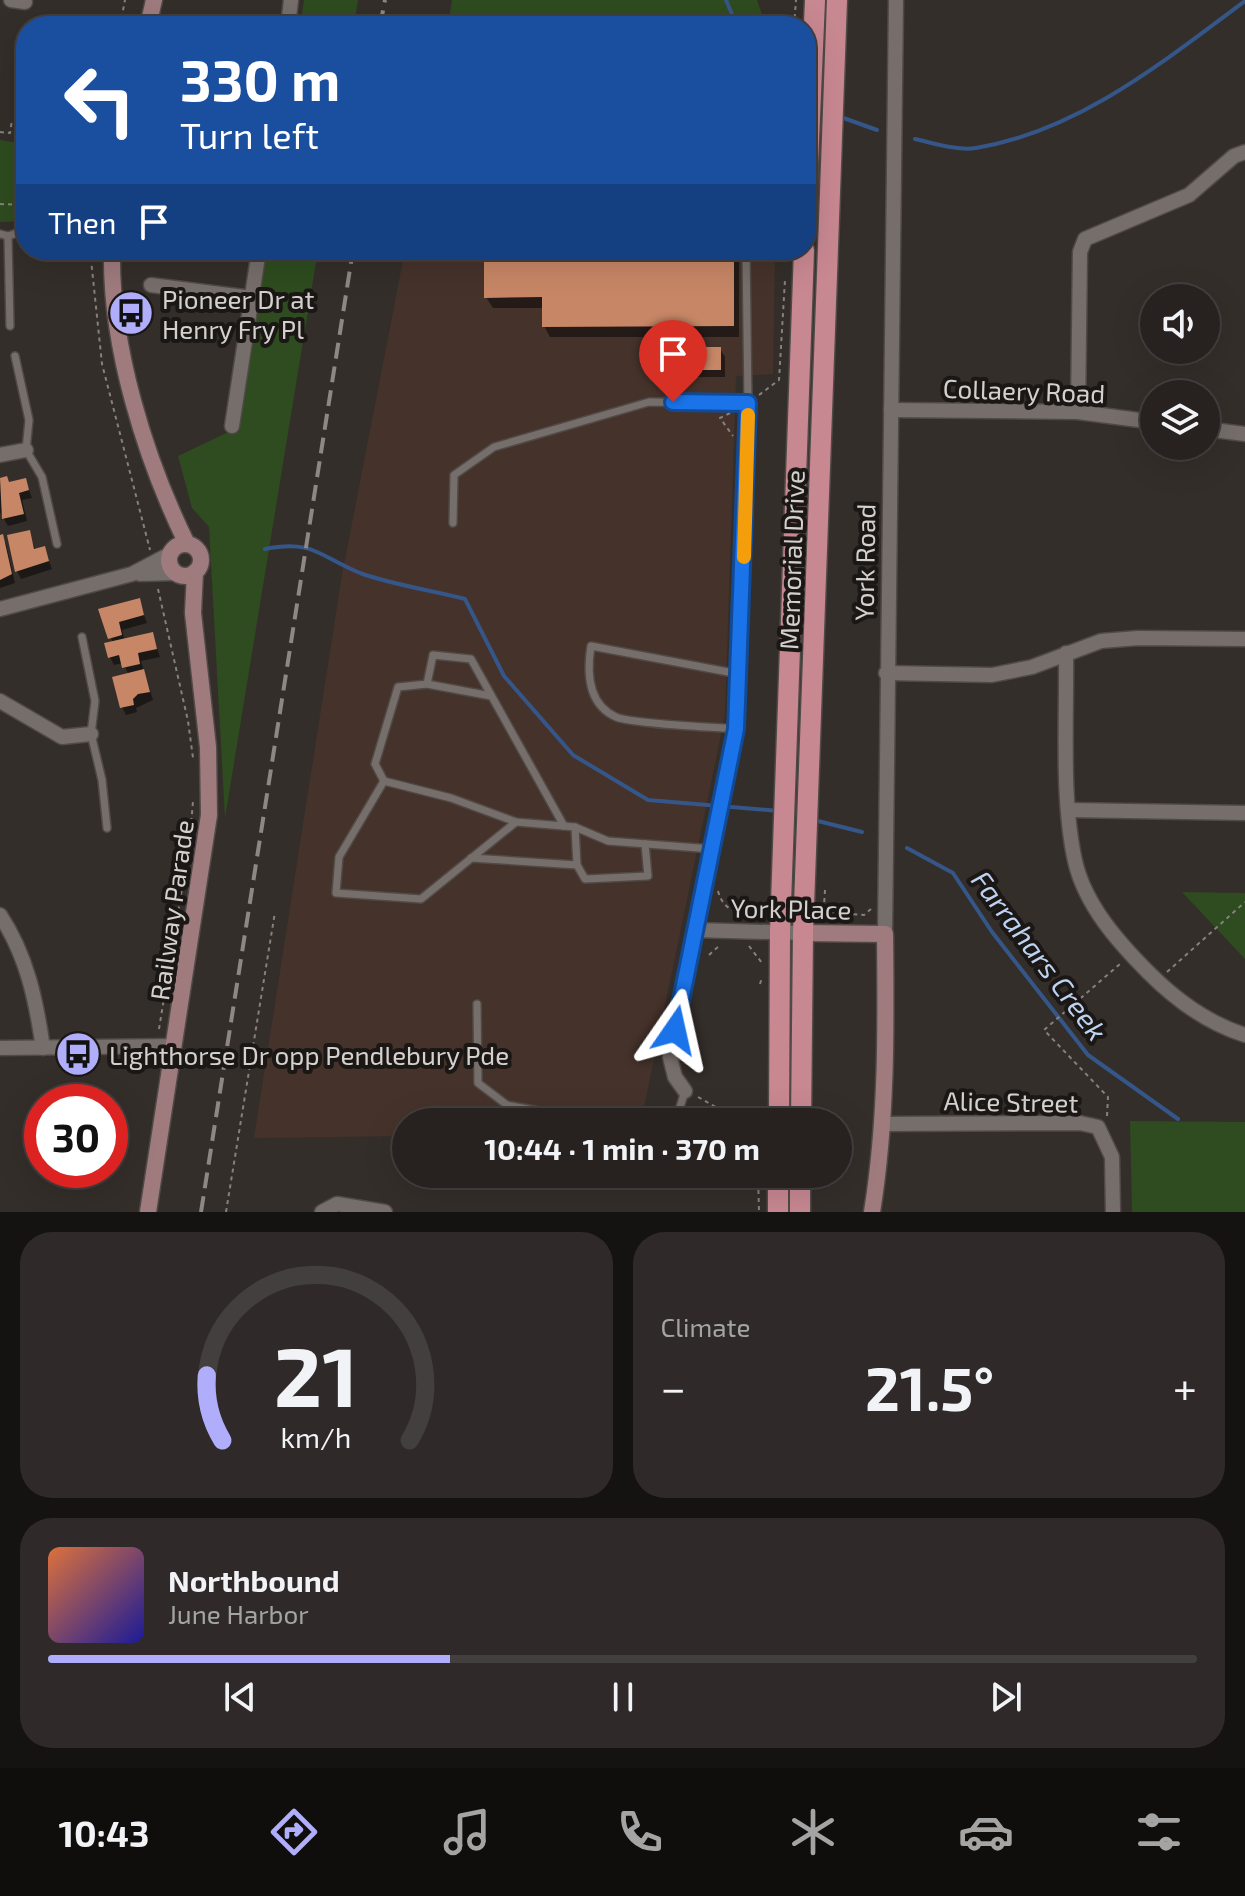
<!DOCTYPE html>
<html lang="en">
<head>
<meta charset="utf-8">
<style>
  :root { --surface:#272220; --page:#2f2a29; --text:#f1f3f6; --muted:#a4a4a5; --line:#433f3e; --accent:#b0aefa }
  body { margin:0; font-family:"Exo 2",sans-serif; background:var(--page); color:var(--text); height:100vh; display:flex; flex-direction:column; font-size:30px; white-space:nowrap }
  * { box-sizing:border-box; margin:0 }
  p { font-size:26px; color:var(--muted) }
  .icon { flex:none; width:44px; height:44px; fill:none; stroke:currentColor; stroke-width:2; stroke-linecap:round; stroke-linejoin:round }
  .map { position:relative; height:1212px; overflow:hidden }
  .drawer { display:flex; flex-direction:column; gap:20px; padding:20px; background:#151312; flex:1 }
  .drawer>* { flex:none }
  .hud { position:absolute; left:16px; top:16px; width:800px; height:244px; border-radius:32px; box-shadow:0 8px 32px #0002,0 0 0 2px var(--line); background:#1a4fa0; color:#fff; overflow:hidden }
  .tools { position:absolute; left:1140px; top:284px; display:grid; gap:16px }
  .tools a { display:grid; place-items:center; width:80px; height:80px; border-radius:50%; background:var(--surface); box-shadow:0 8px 32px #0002,0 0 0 2px var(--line); font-size:40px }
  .speed { position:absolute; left:24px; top:1084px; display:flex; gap:16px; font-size:40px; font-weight:700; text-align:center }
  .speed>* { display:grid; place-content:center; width:104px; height:104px; border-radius:50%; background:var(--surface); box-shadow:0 8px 32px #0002,0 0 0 2px var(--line); line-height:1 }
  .speed .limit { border:12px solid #d22; background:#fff; color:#111 }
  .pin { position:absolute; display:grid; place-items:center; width:68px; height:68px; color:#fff; margin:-82px -34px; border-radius:50% 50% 50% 0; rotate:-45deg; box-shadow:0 0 8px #0007 }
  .pin .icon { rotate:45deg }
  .me { position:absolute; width:88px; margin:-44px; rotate:11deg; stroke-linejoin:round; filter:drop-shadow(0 0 6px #0008) }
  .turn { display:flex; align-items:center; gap:28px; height:168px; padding:0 32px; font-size:36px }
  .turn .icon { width:104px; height:104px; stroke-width:2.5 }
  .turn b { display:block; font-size:56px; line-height:68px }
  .then { display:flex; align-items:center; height:76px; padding:0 32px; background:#0003; gap:16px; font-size:30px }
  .big { font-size:60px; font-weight:700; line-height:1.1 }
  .drawer .widget { flex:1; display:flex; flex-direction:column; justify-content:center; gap:12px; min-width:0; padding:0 28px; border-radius:32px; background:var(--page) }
  .drawer .dial { align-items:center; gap:0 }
  .dial svg { height:208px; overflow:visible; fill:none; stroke:var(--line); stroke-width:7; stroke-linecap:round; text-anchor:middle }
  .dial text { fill:var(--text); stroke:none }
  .song { display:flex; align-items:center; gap:24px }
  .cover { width:96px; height:96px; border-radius:12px; background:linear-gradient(135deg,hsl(20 70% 55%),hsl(240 70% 35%)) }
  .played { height:8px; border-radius:4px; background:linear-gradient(90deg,var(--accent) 35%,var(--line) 35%) }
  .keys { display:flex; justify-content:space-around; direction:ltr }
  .heat { display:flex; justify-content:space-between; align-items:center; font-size:44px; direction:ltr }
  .drawer .tiles { flex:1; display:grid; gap:20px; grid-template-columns:1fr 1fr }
  .widget:last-child { grid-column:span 2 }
  .trip { position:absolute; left:392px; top:1108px; width:460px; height:80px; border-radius:40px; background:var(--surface); box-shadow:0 8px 32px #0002,0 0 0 2px var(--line); font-weight:700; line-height:80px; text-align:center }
  .dock { display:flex; height:128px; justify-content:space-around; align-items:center; background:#100e0d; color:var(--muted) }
  .dock .icon { width:56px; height:56px }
  .dock .selected { color:var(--accent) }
  .dock b { font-size:36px; color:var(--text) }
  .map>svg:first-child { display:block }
  .industrial { fill:#45322b }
  .green { fill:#2e4c1f }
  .shadow { fill:#0007 }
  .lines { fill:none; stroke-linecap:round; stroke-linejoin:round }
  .stream { stroke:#355688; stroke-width:4 }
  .building { fill:#c78766 }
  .lane-casing { stroke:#504a47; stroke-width:10 }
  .street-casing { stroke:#504a47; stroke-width:17 }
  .secondary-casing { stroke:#504a47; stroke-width:19 }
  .primary-casing { stroke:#504a47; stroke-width:23 }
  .path { stroke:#86817e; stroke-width:2; stroke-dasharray:4 4; stroke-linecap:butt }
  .lane { stroke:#766e6a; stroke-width:7 }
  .street { stroke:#766e6a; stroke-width:14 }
  .secondary { stroke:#9f7b7e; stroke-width:16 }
  .primary { stroke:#c88892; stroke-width:20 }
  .rail { stroke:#8d8885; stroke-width:4; stroke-dasharray:16 8; stroke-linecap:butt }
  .route-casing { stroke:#114b97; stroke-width:20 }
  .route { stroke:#1a73e8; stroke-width:14 }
  .slow { stroke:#f59e0b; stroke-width:14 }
  .labels { text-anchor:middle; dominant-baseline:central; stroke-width:8; stroke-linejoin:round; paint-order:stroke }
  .poi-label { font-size:26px; fill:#d4d0ce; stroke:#1a1715; text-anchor:start }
  .street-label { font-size:26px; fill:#d4d0ce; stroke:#1a1715 }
  .water-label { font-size:28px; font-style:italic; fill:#bed2f2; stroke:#1a1715 }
</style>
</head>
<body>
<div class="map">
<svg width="1245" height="1212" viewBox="0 0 1245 1212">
  <rect width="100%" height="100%" fill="#342e2a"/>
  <!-- industrial -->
  <path class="industrial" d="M405,250h370l-2,124 -37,2 -11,339 -84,407h-235v14l-152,2 88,-563z"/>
  <!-- green -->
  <g class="green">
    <path d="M304,0h54l-4,26h-54z"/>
    <path d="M452,0h305l9,26h-318z"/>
    <path d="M0,140l26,4v77l-26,1z"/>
    <path d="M265,250h53l-93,568 -16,-291 -17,-19 -14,-52 59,-28z"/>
    <path d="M1182,892l63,1v66z"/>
    <path d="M1130,1121l115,1v90h-113z"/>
  </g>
  <!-- shadow -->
  <g class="shadow">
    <path d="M486,250h253v87h-189l-6,-11v-18h-51l-7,-11z"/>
    <path d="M720,349l5,8v20h-50l-4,-8z"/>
    <path d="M6,478l4,6 15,-4 7,18 -10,2 5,21 -19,5 -8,-14v-32z"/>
    <path d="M29,532l7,19 8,-2 8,20 -31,10 -4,-8z"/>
    <path d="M0,537l6,7 9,39 -15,5z"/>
    <path d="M139,601l8,22 -25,7 3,11 27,-7 8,23 -19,4 12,39 -17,8 1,4 -11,3 -4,-8 7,-32 -6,-12 -9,2 -4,-8 3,-14 -12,-32z"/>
  </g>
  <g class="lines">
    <!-- stream -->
    <g class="stream">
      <path d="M726,0l11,26"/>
      <path d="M838,116l39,14"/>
      <path d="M915,139c18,4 43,12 61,9 103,-17 188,-87 269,-147"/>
      <path d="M265,549c48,-10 55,8 95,24 33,12 71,17 105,26l39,77 69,79 75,45 131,11"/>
      <path d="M814,820l48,12"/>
      <path d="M907,848l46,25 39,59 96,123 90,64"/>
    </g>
  </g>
  <!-- building -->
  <g class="building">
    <path d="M484,250h250v76l-192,1v-30l-58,1z"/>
    <rect x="669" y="347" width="52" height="23"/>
    <path d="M7,476l2,6 17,-4 3,12 -10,3 5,21 -22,5 -2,-41z"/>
    <path d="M30,530l4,19 11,-3 4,15 -34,11 -8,-37z"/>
    <path d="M3,534l9,40 -12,6v-45z"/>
    <path d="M140,598l4,17 -25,7 3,13 -14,4 -10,-30z"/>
    <path d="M153,632l4,17 -19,4 2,11 -18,4 -3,-13 -11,3 -4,-15z"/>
    <path d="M144,669l6,23 -12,2 -5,5 1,6 -14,3 -8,-31z"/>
  </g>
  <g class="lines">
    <!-- lane casing -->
    <g class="lane-casing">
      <g id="lane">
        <path d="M0,234l8,2 18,-6"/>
        <path d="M8,236l2,90"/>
        <path d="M15,356l14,64 -3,30 16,27 15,67"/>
        <path d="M453,523l1,-48 40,-28 155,-45 99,1 -2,-153"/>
        <path d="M82,637l13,64 -4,33 11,46 5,48"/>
        <path d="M427,684l64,12"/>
        <path d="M736,729c-23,-2 -104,-5 -120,-12 -29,-13 -29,-46 -25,-71l148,28"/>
        <path d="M384,781l67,17 65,24 59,5 33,14 104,8"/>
        <path d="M516,822l-95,77 -85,-6 3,-36 45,-76 -9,-17 23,-77 29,-3 6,-29 38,4 93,167"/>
        <path d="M471,858l106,7 -2,-38"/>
        <path d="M577,865l8,14 63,-3 -3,-32"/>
        <path d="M477,1004l1,79 29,22 91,17"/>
        <path d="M672,1122l4,-2 9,-29"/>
      </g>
    </g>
    <!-- street casing -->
    <g class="street-casing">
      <g id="street">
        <path d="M11,0l14,2"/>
        <path d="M288,26l3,-26"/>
        <path d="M151,285l101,13"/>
        <path d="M891,410l187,2 76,10"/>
        <path d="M1078,412l2,-160 5,-13 104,-44 45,-39 11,-4"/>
        <path d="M232,426l27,-176"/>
        <path d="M1206,429l39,5"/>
        <path d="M0,455l26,-5"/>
        <path d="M140,574l36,-1"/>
        <path d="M0,609l132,-35 38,-20"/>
        <path d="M1066,653c1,65 -5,145 9,208 10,44 43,81 74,112 28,28 58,50 96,62"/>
        <path d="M886,673l106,2 40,-8 69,-26 37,-3 107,1"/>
        <path d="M0,701l62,36 29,-3"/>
        <path d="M1069,810l176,3"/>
        <path d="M0,915c27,41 36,85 43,133"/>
        <path d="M695,930l108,3"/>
        <path d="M885,934l11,-934"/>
        <path d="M0,1048l174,-2"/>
        <path d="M685,1091l-10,-14 -5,-20 66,-328 12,-326"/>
        <path d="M883,1124l197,-1 18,4 14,30 1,55"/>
        <path d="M322,1212l15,-8 48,8"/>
      </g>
    </g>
    <!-- secondary casing -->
    <g class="secondary-casing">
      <g id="secondary">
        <path d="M148,26l6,-26"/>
        <path d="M112,250c-2,96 33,208 75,294"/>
        <circle cx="185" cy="560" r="16"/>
        <path d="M803,933l82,1c1,93 2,185 -13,278"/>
        <path d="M148,1212l61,-397 -1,-68 -15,-134 2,-41"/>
      </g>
    </g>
    <!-- primary casing -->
    <g class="primary-casing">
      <g id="primary">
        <path d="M806,211l9,-211"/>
        <path d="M779,1122l1,-190 24,-682"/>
        <path d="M801,1122l2,-189 34,-933"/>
        <path d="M778,1212v-38"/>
        <path d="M800,1212v-38"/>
      </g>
    </g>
    <!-- path -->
    <g class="path">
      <path d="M120,26l5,-26"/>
      <path d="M794,26l2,-26"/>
      <path d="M0,132l10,1 2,-13"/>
      <path d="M0,204l26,1"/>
      <path d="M25,220l1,-13"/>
      <path d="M90,250l12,114 48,186"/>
      <path d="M759,395l20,-15 6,-100"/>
      <path d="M730,413l-10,5 13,18"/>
      <path d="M158,589l30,132 5,37"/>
      <path d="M190,838l3,-37"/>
      <path d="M825,890l-1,16 8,7 32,2 8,-7"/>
      <path d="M718,891c6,24 30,27 46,11"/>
      <path d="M749,946l13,17"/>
      <path d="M709,955l11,-10"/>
      <path d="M1167,972l78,-70"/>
      <path d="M760,984l2,-7"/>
      <path d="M159,1029l23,-141"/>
      <path d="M698,1097l44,25"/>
      <path d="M1107,1116l1,-19 -64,-67 76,-66"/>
      <path d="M758,1174l1,38"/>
      <path d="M226,1212l49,-300"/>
    </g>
    <!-- lane -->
    <use href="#lane" class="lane"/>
    <!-- street -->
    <use href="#street" class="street"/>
    <!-- secondary -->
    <use href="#secondary" class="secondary"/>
    <!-- primary -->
    <use href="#primary" class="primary"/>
    <!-- rail -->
    <g class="rail">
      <path d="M380,26l5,-26"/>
      <path d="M201,1212l152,-962"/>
    </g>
  </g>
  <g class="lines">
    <!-- route casing -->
    <g class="route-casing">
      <path id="route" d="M673,402l75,1 -12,326 -61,301"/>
    </g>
    <!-- route -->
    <use href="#route" class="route"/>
    <!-- slow -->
    <path class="slow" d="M744,557l4,-142"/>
  </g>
  <!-- icons -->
  <defs>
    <g id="bus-disc" transform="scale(2.3)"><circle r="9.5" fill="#b0aefa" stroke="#1a1715"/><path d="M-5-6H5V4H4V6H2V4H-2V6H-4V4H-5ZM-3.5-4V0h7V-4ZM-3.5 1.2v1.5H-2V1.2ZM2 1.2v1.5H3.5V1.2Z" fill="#111"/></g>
  </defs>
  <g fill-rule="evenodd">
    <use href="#bus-disc" x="131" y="313"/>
    <use href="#bus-disc" x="78" y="1054"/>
  </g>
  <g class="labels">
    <!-- poi labels -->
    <g class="poi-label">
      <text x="162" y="298">Pioneer Dr at<tspan x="162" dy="30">Henry Fry Pl</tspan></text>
      <text x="109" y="1054">Lighthorse Dr opp Pendlebury Pde</text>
    </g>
    <!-- street labels -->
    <g class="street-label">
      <text transform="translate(1024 390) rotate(2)">Collaery Road</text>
      <text transform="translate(791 560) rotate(-88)">Memorial Drive</text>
      <text transform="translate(864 562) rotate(-89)">York Road</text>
      <text transform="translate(791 908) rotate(1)">York Place</text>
      <text transform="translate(171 910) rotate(-82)">Railway Parade</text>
      <text transform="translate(1011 1101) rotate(1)">Alice Street</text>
    </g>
    <!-- water labels -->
    <g class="water-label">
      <text transform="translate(1040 955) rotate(53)">Farrahars Creek</text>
    </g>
  </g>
</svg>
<div class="tools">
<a><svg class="icon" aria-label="sound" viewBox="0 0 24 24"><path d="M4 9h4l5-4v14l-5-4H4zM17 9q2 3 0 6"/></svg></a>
<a><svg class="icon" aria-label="layers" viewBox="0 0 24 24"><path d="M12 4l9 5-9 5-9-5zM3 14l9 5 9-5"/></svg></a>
</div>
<div class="speed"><div class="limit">30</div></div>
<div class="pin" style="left:673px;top:402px;background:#d93025"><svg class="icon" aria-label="arrive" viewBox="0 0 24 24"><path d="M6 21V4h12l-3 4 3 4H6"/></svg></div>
<svg class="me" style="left:675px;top:1030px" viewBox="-20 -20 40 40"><path d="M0-17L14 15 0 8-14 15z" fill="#1a73e8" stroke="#fff" stroke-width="4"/></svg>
<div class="trip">10:44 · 1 min · 370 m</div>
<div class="hud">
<div class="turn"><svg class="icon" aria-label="left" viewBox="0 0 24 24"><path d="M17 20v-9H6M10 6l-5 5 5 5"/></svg><div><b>330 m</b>Turn left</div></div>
<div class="then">Then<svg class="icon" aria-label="arrive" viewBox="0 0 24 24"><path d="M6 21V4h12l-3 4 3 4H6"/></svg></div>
</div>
</div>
<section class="drawer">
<div class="tiles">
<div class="widget dial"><svg viewBox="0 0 100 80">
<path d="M14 69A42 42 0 1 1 86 69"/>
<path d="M14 69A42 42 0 0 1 8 44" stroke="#b0aefa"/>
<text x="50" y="56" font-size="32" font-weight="700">21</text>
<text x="50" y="72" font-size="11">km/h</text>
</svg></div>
<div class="widget"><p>Climate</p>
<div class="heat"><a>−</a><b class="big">21.5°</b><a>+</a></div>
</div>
<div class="widget">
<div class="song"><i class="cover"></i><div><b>Northbound</b><p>June Harbor</p></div></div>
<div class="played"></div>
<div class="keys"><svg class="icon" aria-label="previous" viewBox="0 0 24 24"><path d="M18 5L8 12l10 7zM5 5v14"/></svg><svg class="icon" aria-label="pause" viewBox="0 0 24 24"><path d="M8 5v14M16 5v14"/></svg><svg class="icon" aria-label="next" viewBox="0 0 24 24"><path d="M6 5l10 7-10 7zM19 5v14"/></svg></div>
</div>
</div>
</section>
<nav class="dock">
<b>10:43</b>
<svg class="icon selected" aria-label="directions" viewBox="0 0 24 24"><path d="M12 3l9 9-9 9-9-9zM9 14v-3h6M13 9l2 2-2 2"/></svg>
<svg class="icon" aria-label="music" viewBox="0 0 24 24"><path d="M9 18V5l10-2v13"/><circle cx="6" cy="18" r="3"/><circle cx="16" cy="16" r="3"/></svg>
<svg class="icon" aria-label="phone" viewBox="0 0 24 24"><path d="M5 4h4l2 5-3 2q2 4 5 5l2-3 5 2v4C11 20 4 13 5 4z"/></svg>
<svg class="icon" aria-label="climate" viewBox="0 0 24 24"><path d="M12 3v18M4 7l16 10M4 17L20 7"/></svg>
<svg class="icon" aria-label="car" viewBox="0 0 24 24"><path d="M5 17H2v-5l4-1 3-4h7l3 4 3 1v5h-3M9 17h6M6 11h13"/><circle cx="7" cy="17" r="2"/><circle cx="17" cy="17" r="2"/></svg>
<svg class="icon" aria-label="filters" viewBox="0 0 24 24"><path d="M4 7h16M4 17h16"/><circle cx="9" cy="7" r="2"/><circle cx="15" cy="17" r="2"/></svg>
</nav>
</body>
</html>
